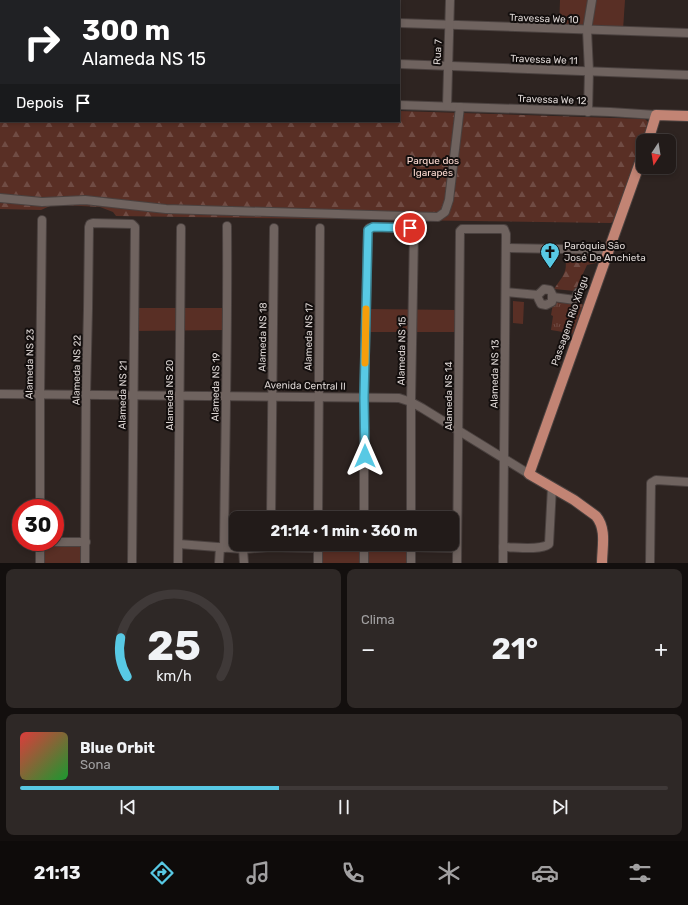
<!DOCTYPE html>
<html lang="pt">
<head>
<meta charset="utf-8">
<style>
  :root { --surface:#221b19; --page:#2e2826; --text:#f1f3f6; --muted:#a2a1a2; --line:#3f3938; --accent:#58c9e4 }
  body { margin:0; font-family:Rubik,sans-serif; background:var(--page); color:var(--text); height:100vh; display:flex; flex-direction:column; font-size:15px; white-space:nowrap }
  * { box-sizing:border-box; margin:0 }
  p { font-size:13px; color:var(--muted) }
  .icon { flex:none; width:22px; height:22px; fill:none; stroke:currentColor; stroke-width:2; stroke-linecap:round; stroke-linejoin:round }
  .map { position:relative; height:563px; overflow:hidden }
  .panel { display:flex; flex-direction:column; gap:6px; padding:6px; background:#130f0e; flex:1 }
  .panel>* { flex:none }
  .top-card { position:absolute; left:0px; top:0px; width:400px; height:122px; box-shadow:0 2px 6px #0003,0 0 0 1px var(--line); background:#202124; color:#fff; overflow:hidden }
  .needle { width:26px; rotate:192deg }
  .buttons { position:absolute; left:636px; top:134px; display:grid; gap:8px }
  .buttons a { display:grid; place-items:center; width:40px; height:40px; border-radius:8px; background:var(--surface); box-shadow:0 2px 6px #0003,0 0 0 1px var(--line); font-size:20px }
  .speed { position:absolute; left:12px; top:499px; display:flex; gap:8px; font-size:20px; font-weight:700; text-align:center }
  .speed>* { display:grid; place-content:center; width:52px; height:52px; border-radius:50%; background:var(--surface); box-shadow:0 2px 6px #0003,0 0 0 1px var(--line); line-height:1 }
  .speed .limit { border:6px solid #d22; background:#fff; color:#111 }
  .pin { position:absolute; display:grid; place-items:center; width:34px; height:34px; color:#fff; margin:-17px; border:2px solid #fff; border-radius:50%; box-shadow:0 1px 4px #0007 }
  .me { position:absolute; width:44px; margin:-22px; rotate:0deg; stroke-linejoin:round; filter:drop-shadow(0 0 3px #0008) }
  .turn { display:flex; align-items:center; gap:14px; height:84px; padding:0 16px; font-size:18px }
  .turn .icon { width:52px; height:52px; stroke-width:2.5 }
  .turn b { display:block; font-size:28px; line-height:34px }
  .then { display:flex; align-items:center; height:38px; padding:0 16px; background:#0003; gap:8px; font-size:15px }
  .big { font-size:30px; font-weight:700; line-height:1.1 }
  .panel .card { flex:1; display:flex; flex-direction:column; justify-content:center; gap:6px; min-width:0; padding:0 14px; border-radius:8px; background:var(--page) }
  .panel .dial { align-items:center; gap:0 }
  .dial svg { height:104px; overflow:visible; fill:none; stroke:var(--line); stroke-width:7; stroke-linecap:round; text-anchor:middle }
  .dial text { fill:var(--text); stroke:none }
  .song { display:flex; align-items:center; gap:12px }
  .cover { width:48px; height:48px; border-radius:6px; background:linear-gradient(135deg,hsl(0 70% 55%),hsl(130 70% 35%)) }
  .played { height:4px; border-radius:2px; background:linear-gradient(90deg,var(--accent) 40%,var(--line) 40%) }
  .keys { display:flex; justify-content:space-around; direction:ltr }
  .heat { display:flex; justify-content:space-between; align-items:center; font-size:22px; direction:ltr }
  .panel .tiles { flex:1; display:grid; gap:6px; grid-template-columns:1fr 1fr }
  .card:last-child { grid-column:span 2 }
  .trip { position:absolute; left:229px; top:511px; width:230px; height:40px; border-radius:8px; background:var(--surface); box-shadow:0 2px 6px #0003,0 0 0 1px var(--line); font-weight:700; line-height:40px; text-align:center }
  .dock { display:flex; height:64px; justify-content:space-around; align-items:center; background:#0e0b0a; color:var(--muted) }
  .dock .icon { width:28px; height:28px }
  .dock .on { color:var(--accent) }
  .dock b { font-size:18px; color:var(--text) }
  .map>svg:first-child { display:block }
  .grass { fill:url(#grass-tufts) }
  .forest { fill:url(#forest-firs) }
  .park { fill:#592f25 }
  .lines { fill:none; stroke-linecap:round; stroke-linejoin:round }
  .minor-casing { stroke:#4a413f; stroke-width:10 }
  .major-casing { stroke:#4a413f; stroke-width:12 }
  .minor { stroke:#6f635f; stroke-width:8 }
  .major { stroke:#c28474; stroke-width:10 }
  .route-casing { stroke:#398394; stroke-width:10 }
  .route { stroke:#58c9e4; stroke-width:7 }
  .slow { stroke:#f59e0b; stroke-width:7 }
  .labels { text-anchor:middle; dominant-baseline:central; stroke-width:4; stroke-linejoin:round; paint-order:stroke }
  .street-label { font-size:10px; fill:#ddd6d4; stroke:#130e0d }
  .park-label { font-size:10px; fill:#fcd9d0; stroke:#130e0d }
  .poi-label { font-size:10px; fill:#ddd6d4; stroke:#130e0d; text-anchor:start }
</style>
</head>
<body>
<div class="map">
<svg width="688" height="563" viewBox="0 0 688 563">
  <defs>
    <pattern id="grass-tufts" width="24" height="20" patternUnits="userSpaceOnUse"><rect width="24" height="20" fill="#592f25"/><path d="M3 7l-1-3M5 7V3M7 7l1-3M15 17l-1-3M17 17v-4M19 17l1-3" fill="none" stroke="#704c44"/></pattern>
    <pattern id="forest-firs" width="22" height="20" patternUnits="userSpaceOnUse"><rect width="22" height="20" fill="#592f25"/><path d="M5 1l3.5 6h-7zM16 11l3.5 6h-7z" fill="#704c44"/></pattern>
  </defs>
  <rect width="100%" height="100%" fill="#2e2421"/>
  <!-- grass -->
  <path class="grass" d="M555,299l31,6 -11,29 -24,-4 2,-14 -2,-1 2,-11z"/>
  <!-- forest -->
  <g class="forest">
    <path d="M0,101l1,20h398v-10l246,8 4,4 -34,97 -4,3 -495,-7 -3,-4 -13,-5 -37,-2 -13,1 -9,4 -41,-1z"/>
    <path d="M564,250l35,2 -3,11 -9,2 -12,26 -21,-2c12,-17 14,-18 10,-39z"/>
  </g>
  <!-- park -->
  <g class="park">
    <path d="M560,0h65l-2,30 -64,-2z"/>
    <path d="M513,301l11,1 -1,22 -10,-1z"/>
    <path d="M133,308h94v22l-94,1z"/>
    <path d="M367,309l93,1 -1,22h-93z"/>
    <path d="M85,542v21h-47v-20z"/>
    <rect x="318" y="544" width="93" height="19"/>
  </g>
  <g class="lines">
    <!-- minor casing -->
    <g class="minor-casing">
      <g id="minor">
        <path d="M29,1v-1"/>
        <path d="M169,1v-1"/>
        <path d="M309,1v-1"/>
        <path d="M399,23l289,10"/>
        <path d="M399,64l289,11"/>
        <path d="M399,105l211,7 46,3"/>
        <path d="M447,106l3,-106"/>
        <path d="M588,112l1,-41 -2,-41 5,-30"/>
        <path d="M0,198l42,4 43,-2 81,9 272,8 7,-5 4,-12 11,-93"/>
        <path d="M506,248l103,2"/>
        <path d="M506,292l32,3v3l3,6 5,1 6,-3v-8l-2,-4 -6,-1 -6,6"/>
        <path d="M553,297l22,3 3,-8"/>
        <path d="M0,394l399,4 12,4 11,6 107,66"/>
        <path d="M40,508v-113l2,-175"/>
        <path d="M271,518l3,-290"/>
        <path d="M318,518l2,-290"/>
        <path d="M364,518v-120l4,-167 1,-3 4,-1 37,1 4,3 -3,171v116"/>
        <path d="M55,542h31"/>
        <path d="M179,544l64,5 27,-2 48,1"/>
        <path d="M411,547l46,1"/>
        <path d="M503,547c12,0 37,4 46,-3l3,-57"/>
        <path d="M224,548c1,-108 4,-215 3,-322"/>
        <path d="M243,549l1,14"/>
        <path d="M40,563v-21"/>
        <path d="M85,563l1,-168 2,-86 1,-82 1,-3 3,-1 39,1 3,3 -3,336"/>
        <path d="M178,563l3,-335"/>
        <path d="M219,563l1,-16"/>
        <path d="M318,563v-19"/>
        <path d="M364,563v-19"/>
        <path d="M411,563v-19"/>
        <path d="M457,563l3,-332 2,-2h42l2,5 -3,329"/>
        <path d="M650,563l1,-80 5,-3 32,2"/>
      </g>
    </g>
    <!-- major casing -->
    <g class="major-casing">
      <g id="major">
        <path d="M648,141l8,-26 32,1"/>
        <path d="M602,563c0,-15 5,-34 -6,-47l-22,-16 -45,-26 114,-320"/>
      </g>
    </g>
    <!-- minor -->
    <use href="#minor" class="minor"/>
    <!-- major -->
    <use href="#major" class="major"/>
  </g>
  <g class="lines">
    <!-- route casing -->
    <g class="route-casing">
      <path id="route" d="M365,456l-1,-58 4,-168 5,-3 37,1"/>
    </g>
    <!-- route -->
    <use href="#route" class="route"/>
    <!-- slow -->
    <path class="slow" d="M365,363l1,-54"/>
  </g>
  <!-- icons -->
  <defs>
    <g id="church-pin" transform="scale(1)"><path d="M0 17L-7.5 6A9.5 9.5 0 1 1 7.5 6Z" fill="#58c9e4" stroke="#130e0d"/><path d="M-1.2-6h2.4v3.5h3.3v2.4h-3.3V6h-2.4V-.1h-3.3v-2.4h3.3Z" fill="#111"/></g>
  </defs>
  <g fill-rule="evenodd">
    <use href="#church-pin" x="550" y="252"/>
  </g>
  <g class="labels">
    <!-- street labels -->
    <g class="street-label">
      <text transform="translate(544 19) rotate(2)">Travessa We 10</text>
      <text transform="translate(438 52) rotate(-87)">Rua 7</text>
      <text transform="translate(544 60) rotate(2)">Travessa We 11</text>
      <text transform="translate(552 100) rotate(2)">Travessa We 12</text>
      <text transform="translate(570 321) rotate(-71)">Passagem Rio Xingu</text>
      <text transform="translate(263 337) rotate(-89)">Alameda NS 18</text>
      <text transform="translate(309 337) rotate(-89)">Alameda NS 17</text>
      <text transform="translate(402 351) rotate(-89)">Alameda NS 15</text>
      <text transform="translate(30 364) rotate(-89)">Alameda NS 23</text>
      <text transform="translate(77 370) rotate(-89)">Alameda NS 22</text>
      <text transform="translate(495 374) rotate(-89)">Alameda NS 13</text>
      <text transform="translate(305 386) rotate(1)">Avenida Central II</text>
      <text transform="translate(216 387) rotate(-89)">Alameda NS 19</text>
      <text transform="translate(123 395) rotate(-89)">Alameda NS 21</text>
      <text transform="translate(170 395) rotate(-90)">Alameda NS 20</text>
      <text transform="translate(449 396) rotate(-90)">Alameda NS 14</text>
    </g>
    <!-- park labels -->
    <g class="park-label">
      <text x="433" y="161">Parque dos<tspan x="433" dy="12">Igarapés</tspan></text>
    </g>
    <!-- poi labels -->
    <g class="poi-label">
      <text x="564" y="246">Paróquia São<tspan x="564" dy="12">José De Anchieta</tspan></text>
    </g>
  </g>
</svg>
<div class="buttons">
<a><svg class="needle" viewBox="-14 -14 28 28"><path d="M0-13l5 13h-10z" fill="#e53935"/><path d="M0 13l5-13h-10z" fill="#a2a1a2"/></svg></a>
</div>
<div class="speed"><div class="limit">30</div></div>
<div class="pin" style="left:410px;top:228px;background:#d93025"><svg class="icon" aria-label="arrive" viewBox="0 0 24 24"><path d="M6 21V4h12l-3 4 3 4H6"/></svg></div>
<svg class="me" style="left:365px;top:456px" viewBox="-20 -20 40 40"><path d="M0-17L14 15 0 8-14 15z" fill="#58c9e4" stroke="#fff" stroke-width="4"/></svg>
<div class="trip">21:14 · 1 min · 360 m</div>
<div class="top-card">
<div class="turn"><svg class="icon" aria-label="right" viewBox="0 0 24 24"><path d="M7 20v-9h11M14 6l5 5-5 5"/></svg><div><b>300 m</b>Alameda NS 15</div></div>
<div class="then">Depois<svg class="icon" aria-label="arrive" viewBox="0 0 24 24"><path d="M6 21V4h12l-3 4 3 4H6"/></svg></div>
</div>
</div>
<section class="panel">
<div class="tiles">
<div class="card dial"><svg viewBox="0 0 100 80">
<path d="M14 69A42 42 0 1 1 86 69"/>
<path d="M14 69A42 42 0 0 1 9 39" stroke="#58c9e4"/>
<text x="50" y="56" font-size="32" font-weight="700">25</text>
<text x="50" y="72" font-size="11">km/h</text>
</svg></div>
<div class="card"><p>Clima</p>
<div class="heat"><a>−</a><b class="big">21°</b><a>+</a></div>
</div>
<div class="card">
<div class="song"><i class="cover"></i><div><b>Blue Orbit</b><p>Sona</p></div></div>
<div class="played"></div>
<div class="keys"><svg class="icon" aria-label="previous" viewBox="0 0 24 24"><path d="M18 5L8 12l10 7zM5 5v14"/></svg><svg class="icon" aria-label="pause" viewBox="0 0 24 24"><path d="M8 5v14M16 5v14"/></svg><svg class="icon" aria-label="next" viewBox="0 0 24 24"><path d="M6 5l10 7-10 7zM19 5v14"/></svg></div>
</div>
</div>
</section>
<nav class="dock">
<b>21:13</b>
<svg class="icon on" aria-label="directions" viewBox="0 0 24 24"><path d="M12 3l9 9-9 9-9-9zM9 14v-3h6M13 9l2 2-2 2"/></svg>
<svg class="icon" aria-label="music" viewBox="0 0 24 24"><path d="M9 18V5l10-2v13"/><circle cx="6" cy="18" r="3"/><circle cx="16" cy="16" r="3"/></svg>
<svg class="icon" aria-label="phone" viewBox="0 0 24 24"><path d="M5 4h4l2 5-3 2q2 4 5 5l2-3 5 2v4C11 20 4 13 5 4z"/></svg>
<svg class="icon" aria-label="climate" viewBox="0 0 24 24"><path d="M12 3v18M4 7l16 10M4 17L20 7"/></svg>
<svg class="icon" aria-label="car" viewBox="0 0 24 24"><path d="M5 17H2v-5l4-1 3-4h7l3 4 3 1v5h-3M9 17h6M6 11h13"/><circle cx="7" cy="17" r="2"/><circle cx="17" cy="17" r="2"/></svg>
<svg class="icon" aria-label="filters" viewBox="0 0 24 24"><path d="M4 7h16M4 17h16"/><circle cx="9" cy="7" r="2"/><circle cx="15" cy="17" r="2"/></svg>
</nav>
</body>
</html>
